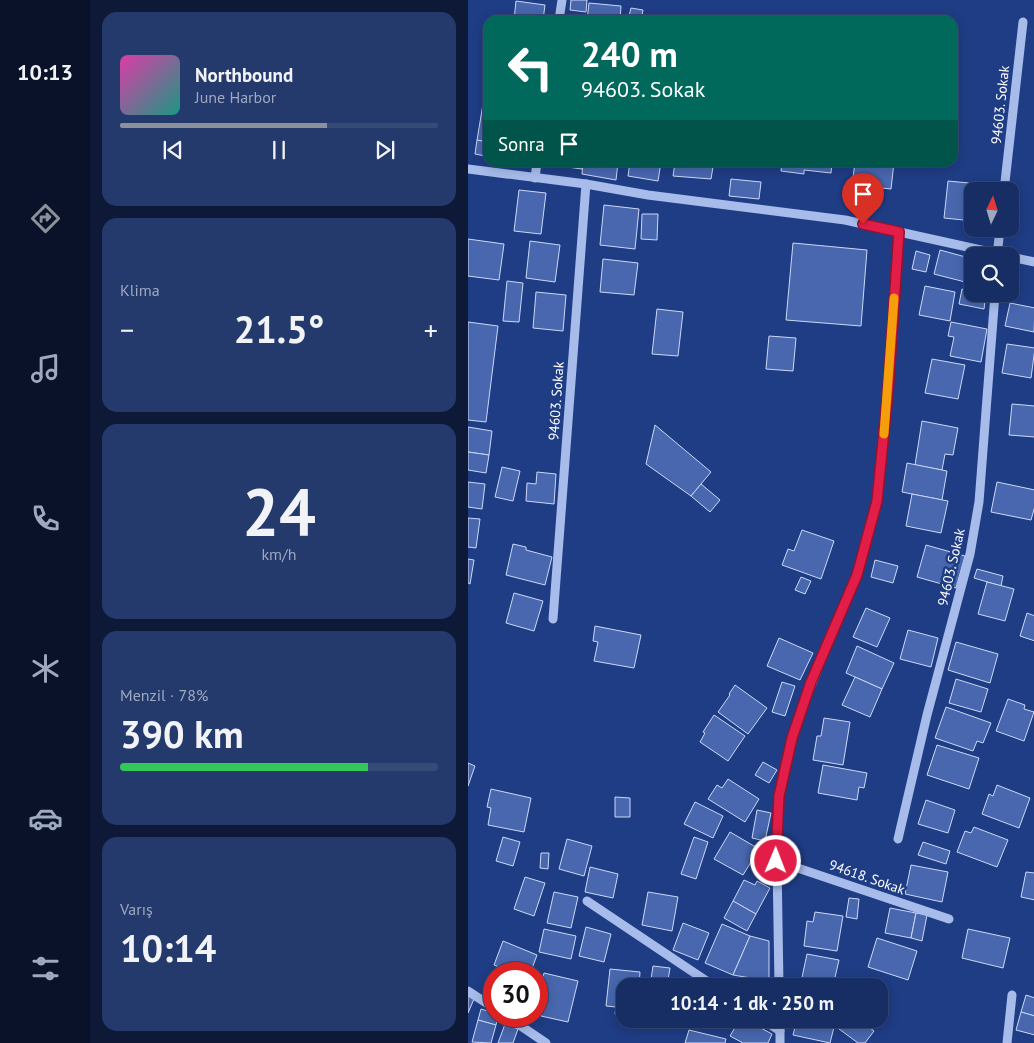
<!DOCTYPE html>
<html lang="tr">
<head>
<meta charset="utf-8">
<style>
  :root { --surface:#172e64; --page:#243a6d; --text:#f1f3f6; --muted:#9ea8bf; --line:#364a78; --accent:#8c9099 }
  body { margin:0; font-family:"PT Sans",sans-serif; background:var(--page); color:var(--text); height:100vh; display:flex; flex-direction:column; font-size:19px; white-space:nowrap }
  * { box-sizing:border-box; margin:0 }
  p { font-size:16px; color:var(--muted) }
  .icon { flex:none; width:28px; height:28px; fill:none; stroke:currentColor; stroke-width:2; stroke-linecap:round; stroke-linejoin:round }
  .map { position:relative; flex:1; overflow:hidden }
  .side { display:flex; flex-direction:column; gap:12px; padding:12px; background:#0d1937; width:378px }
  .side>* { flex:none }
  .top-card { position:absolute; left:15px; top:15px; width:475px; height:152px; border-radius:15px; box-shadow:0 2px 12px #0003,0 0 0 1px var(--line); background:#00695c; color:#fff; overflow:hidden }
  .needle { width:32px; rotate:4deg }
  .buttons { position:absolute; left:496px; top:182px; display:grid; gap:10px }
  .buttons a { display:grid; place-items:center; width:55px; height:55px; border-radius:10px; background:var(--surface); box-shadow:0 2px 12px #0003,0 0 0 1px var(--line); font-size:25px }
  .speed { position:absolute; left:15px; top:962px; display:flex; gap:10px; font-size:25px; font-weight:700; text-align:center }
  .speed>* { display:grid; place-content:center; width:65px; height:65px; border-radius:50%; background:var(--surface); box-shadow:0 2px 12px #0003,0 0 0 1px var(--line); line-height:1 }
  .speed .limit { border:8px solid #d22; background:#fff; color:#111 }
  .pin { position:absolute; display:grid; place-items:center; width:42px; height:42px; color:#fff; margin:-51px -21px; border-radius:50% 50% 50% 0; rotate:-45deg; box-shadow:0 0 5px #0007 }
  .pin .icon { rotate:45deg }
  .me { position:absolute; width:55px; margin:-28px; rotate:1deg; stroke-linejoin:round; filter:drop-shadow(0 0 4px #0008) }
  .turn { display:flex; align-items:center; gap:18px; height:105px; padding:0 15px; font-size:22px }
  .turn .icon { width:65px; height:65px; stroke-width:2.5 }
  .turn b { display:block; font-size:35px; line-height:42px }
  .then { display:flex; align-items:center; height:48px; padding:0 15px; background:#0003; gap:10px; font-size:19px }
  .big { font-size:38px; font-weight:800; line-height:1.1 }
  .side .tile { flex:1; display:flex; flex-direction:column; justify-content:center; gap:8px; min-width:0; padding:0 18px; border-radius:15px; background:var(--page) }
  .side .dial { align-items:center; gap:0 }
  .dial b { font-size:65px; line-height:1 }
  .song { display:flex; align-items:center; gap:15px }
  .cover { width:60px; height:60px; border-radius:8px; background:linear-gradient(135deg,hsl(320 70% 55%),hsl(170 70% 35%)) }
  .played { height:5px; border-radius:2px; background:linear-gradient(90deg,var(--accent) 65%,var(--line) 65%) }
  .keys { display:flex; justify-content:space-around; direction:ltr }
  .heat { display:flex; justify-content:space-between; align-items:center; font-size:28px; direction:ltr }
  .charge { height:8px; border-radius:4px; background:linear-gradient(90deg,#34c759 78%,var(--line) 0) }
  .trip { position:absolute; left:148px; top:978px; width:272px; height:50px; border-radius:15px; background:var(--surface); box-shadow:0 2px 12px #0003,0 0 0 1px var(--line); font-weight:800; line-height:50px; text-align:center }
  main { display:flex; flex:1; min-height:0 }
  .dock { display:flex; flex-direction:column; width:90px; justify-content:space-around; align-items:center; background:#091228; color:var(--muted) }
  .dock .icon { width:35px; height:35px }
  .dock .on { color:var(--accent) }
  .dock b { font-size:22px; color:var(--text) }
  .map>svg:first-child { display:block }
  .building { fill:#4867ae; stroke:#ccd9f7 }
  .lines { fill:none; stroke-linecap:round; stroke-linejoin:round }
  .minor { stroke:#a7bcea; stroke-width:9 }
  .route-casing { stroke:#92132f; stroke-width:12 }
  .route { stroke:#e11d48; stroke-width:9 }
  .slow { stroke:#f59e0b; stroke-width:9 }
  .labels { text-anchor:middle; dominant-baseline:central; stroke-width:5; stroke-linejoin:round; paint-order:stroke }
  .street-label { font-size:14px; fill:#fff; stroke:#1f3d85 }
</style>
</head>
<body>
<main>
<nav class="dock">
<b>10:13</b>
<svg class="icon on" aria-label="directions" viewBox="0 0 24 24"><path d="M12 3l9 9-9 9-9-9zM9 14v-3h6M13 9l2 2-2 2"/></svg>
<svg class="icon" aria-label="music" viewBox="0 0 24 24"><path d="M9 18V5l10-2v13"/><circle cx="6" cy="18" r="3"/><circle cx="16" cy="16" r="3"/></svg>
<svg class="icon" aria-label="phone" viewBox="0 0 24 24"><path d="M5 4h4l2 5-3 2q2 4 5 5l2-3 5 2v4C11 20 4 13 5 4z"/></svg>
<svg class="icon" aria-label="climate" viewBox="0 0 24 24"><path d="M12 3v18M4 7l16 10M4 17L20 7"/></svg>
<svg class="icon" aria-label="car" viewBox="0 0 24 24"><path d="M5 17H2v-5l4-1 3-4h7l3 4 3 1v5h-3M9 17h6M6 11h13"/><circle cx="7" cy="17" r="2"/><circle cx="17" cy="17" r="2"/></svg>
<svg class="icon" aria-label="filters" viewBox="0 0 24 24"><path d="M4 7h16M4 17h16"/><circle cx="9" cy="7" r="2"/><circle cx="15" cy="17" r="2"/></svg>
</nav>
<section class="side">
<div class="tile">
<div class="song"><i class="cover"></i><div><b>Northbound</b><p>June Harbor</p></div></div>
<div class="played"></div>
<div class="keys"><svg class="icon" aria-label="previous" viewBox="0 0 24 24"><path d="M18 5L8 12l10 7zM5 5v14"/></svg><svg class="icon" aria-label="pause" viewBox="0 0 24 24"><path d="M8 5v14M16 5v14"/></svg><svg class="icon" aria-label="next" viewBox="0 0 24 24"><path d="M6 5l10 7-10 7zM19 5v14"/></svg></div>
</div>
<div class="tile"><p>Klima</p>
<div class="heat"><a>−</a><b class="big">21.5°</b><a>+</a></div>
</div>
<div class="tile dial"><b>24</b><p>km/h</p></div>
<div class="tile"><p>Menzil · 78%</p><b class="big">390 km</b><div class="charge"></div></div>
<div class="tile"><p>Varış</p><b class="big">10:14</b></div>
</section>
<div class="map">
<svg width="567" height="1043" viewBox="0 0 567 1043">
  <rect width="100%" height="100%" fill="#1f3d85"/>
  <!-- building -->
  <g class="building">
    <path d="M103,0h16l-1,12 -16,-2z"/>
    <path d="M48,1l29,4 -2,15h-29z"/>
    <path d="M121,3l32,3 -1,14h-33z"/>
    <path d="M163,8l12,2 -2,10h-13z"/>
    <path d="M16,98h4l-1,44 -10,-2z"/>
    <path d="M9,140l10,2 -2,14 -10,-2z"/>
    <path d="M99,162h16l-1,7 -15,-2z"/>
    <path d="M115,162h35l-2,18 -34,-6z"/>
    <path d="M162,162h31l-3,19 -30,-5z"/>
    <path d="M314,162h50l-1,11 -27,-3v4l-23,-3z"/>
    <path d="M387,162h39l-3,27 -39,-4z"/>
    <path d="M207,163l38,4 -2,12 -38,-3z"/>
    <path d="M263,179l30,3 -2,17 -30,-3z"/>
    <path d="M480,181l32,3 -1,7h-6v30l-29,-3z"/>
    <path d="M51,190l27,3 -5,41 -27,-3z"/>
    <path d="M136,205l35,4 -4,40 -35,-4z"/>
    <path d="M174,214h16l-1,26 -16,-1z"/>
    <path d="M0,239l36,5 -5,36 -31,-4z"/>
    <path d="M62,241l30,4 -5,37 -29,-4z"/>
    <path d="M325,243l74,7 -6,76 -75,-6z"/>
    <path d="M472,250l33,9v25l-39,-10z"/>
    <path d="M448,251l14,4 -4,17 -14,-3z"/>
    <path d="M135,259l35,4 -4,32 -34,-3z"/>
    <path d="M39,281l16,2 -4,39 -16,-1z"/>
    <path d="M457,286l30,6 -5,29 -31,-6z"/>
    <path d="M494,289l11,3v2h13l-2,15 -25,-5z"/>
    <path d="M68,292l30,3 -3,36 -30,-3z"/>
    <path d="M542,303l25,5 -1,24 -29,-6z"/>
    <path d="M189,309l26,3 -5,44 -26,-2z"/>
    <path d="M0,322l30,4 -12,96 -18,-2z"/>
    <path d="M483,322l36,7 -6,33 -31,-6 4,-19 -6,-1z"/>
    <path d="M301,336l27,2 -3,33 -27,-2z"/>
    <path d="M539,344l28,4 -4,30 -29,-5z"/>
    <path d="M464,359l33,6 -7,34 -33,-6z"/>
    <path d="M544,404l23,2v31l-26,-2z"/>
    <path d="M454,421l36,7 -5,27 -8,-1 -3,16 -27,-5z"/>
    <path d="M187,425l56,47 -20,24 -45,-32z"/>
    <path d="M0,427l24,4 -3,24 -21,-3z"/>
    <path d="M0,452l21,3 -3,18 -18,-3z"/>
    <path d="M439,463l40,8 -5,29 -40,-8z"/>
    <path d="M34,467l18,4 -7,30 -18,-4z"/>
    <path d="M69,472l19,2 -2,30 -28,-3 1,-18 9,1z"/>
    <path d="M0,482l17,2 -3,25 -14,-2z"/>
    <path d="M529,482l38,8v16l-4,14 -40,-8z"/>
    <path d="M233,484l19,16 -10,12 -19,-16z"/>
    <path d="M444,494l36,7 -7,32 -35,-7z"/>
    <path d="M0,518l12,1 -4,29 -8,-1z"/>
    <path d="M334,530l32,11 -13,38 -39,-14 6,-16 6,2z"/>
    <path d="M45,544l13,3v3l26,7 -7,28 -39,-10z"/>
    <path d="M458,545l39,11 -9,32 -39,-11z"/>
    <path d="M0,559l6,1 -4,24 -2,-1z"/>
    <path d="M407,560l23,6 -5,17 -22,-6z"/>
    <path d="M509,569l26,7 -2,10 -27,-8z"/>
    <path d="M333,577l10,4 -6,13 -10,-4z"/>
    <path d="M519,582l27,7 -9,32 -27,-7z"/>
    <path d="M46,593l29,8 -9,30 -28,-8z"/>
    <path d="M398,608l24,10 -13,29 -24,-10z"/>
    <path d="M559,613l8,3v25l-15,-5z"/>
    <path d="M127,626l46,9 -7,33 -40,-7 4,-19 -5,-1z"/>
    <path d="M440,630l30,8 -7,29 -31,-8z"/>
    <path d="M311,638l34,15 -13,27 -33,-14z"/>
    <path d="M488,642l42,12 -8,29 -42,-13z"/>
    <path d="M389,646l37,17 -12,26 -36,-16z"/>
    <path d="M387,677l27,12 -12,28 -28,-12z"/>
    <path d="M488,679l32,10 -7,23 -32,-9z"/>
    <path d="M314,682l13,4 -10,30 -13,-4z"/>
    <path d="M267,685l32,23 -19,26 -30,-22 12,-17 -1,-1z"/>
    <path d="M540,699l17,6 -1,4 10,3 -10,29 -28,-10z"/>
    <path d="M478,707l45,16 -8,20 -6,-2 -4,10 -38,-13z"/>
    <path d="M246,715l31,21 -17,25 -28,-19 5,-9 -2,-1z"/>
    <path d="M356,718l26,4 -7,43 -30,-5 4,-24h4z"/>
    <path d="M469,745l42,13 -10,31 -42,-14z"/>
    <path d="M295,762l14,8 -8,13 -14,-8z"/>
    <path d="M0,763l7,3 -7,20z"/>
    <path d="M355,765l44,8 -3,15 -5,-1 -2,13 -39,-7z"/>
    <path d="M260,779l31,20 -14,23 -37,-23 9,-14 5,3z"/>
    <path d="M529,785l33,13 -11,30 -37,-14 7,-20 4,2z"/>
    <path d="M23,789l40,9 -7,34 -36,-7 3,-17 -4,-1z"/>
    <path d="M147,797l15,1v19h-15z"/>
    <path d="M458,800l29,10 -7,23 -30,-9z"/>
    <path d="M227,802l28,14 -10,22 -29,-14z"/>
    <path d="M289,810l14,3 -6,28 -13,-3z"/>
    <path d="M506,827l34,13 -11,27 -40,-15 8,-21 6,2z"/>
    <path d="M262,832l29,17 -16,26 -29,-16z"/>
    <path d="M35,837l17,5 -7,24 -17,-5z"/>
    <path d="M226,837l14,5 -12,37 -15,-5z"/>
    <path d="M99,839l25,7 -8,30 -25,-7z"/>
    <path d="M455,842l27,9 -4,13 -28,-9z"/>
    <path d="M73,853h8l-1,16 -8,-1z"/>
    <path d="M443,865l37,7 -6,30 -37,-8z"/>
    <path d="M122,867l28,7 -5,24 -28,-6z"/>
    <path d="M558,872l9,1v27l-14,-3z"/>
    <path d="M57,877l20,6 -11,33 -20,-7z"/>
    <path d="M276,880l11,5 2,-4 13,7 -14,26 -23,-13z"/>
    <path d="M86,892l24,5 -7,31 -24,-5z"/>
    <path d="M180,892l30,5 -6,34 -30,-6z"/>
    <path d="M381,898l10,1 -2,20 -11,-2z"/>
    <path d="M265,901l23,13 -9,17 -23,-13z"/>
    <path d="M422,908l26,5 -5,25 -26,-5z"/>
    <path d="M347,912l28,4 -6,35 -33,-5 3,-25 6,1z"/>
    <path d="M448,913l11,2 -5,26 -11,-3z"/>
    <path d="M215,923l26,10 -11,27 -25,-10z"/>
    <path d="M254,924l28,12 -17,39 -28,-12z"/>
    <path d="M118,927l25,7 -7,28 -25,-6z"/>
    <path d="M76,929l32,7 -5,23 -32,-7z"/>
    <path d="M500,929l42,9 -7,30 -41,-10z"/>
    <path d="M282,936l19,5v40l-36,-6z"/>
    <path d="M409,938l40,13 -9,29 -40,-13z"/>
    <path d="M35,941l34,14 -7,19h-14l-22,-9z"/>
    <path d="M339,954l32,6 -6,26 -32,-4z"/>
    <path d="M185,966l17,2 -3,18h-17z"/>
    <path d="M142,969l30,3 -1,14h-15v29l-9,-1 1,-7 -10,-1z"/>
    <path d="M76,973l34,8 -10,41 -27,-6 2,-8 -6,-2z"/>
    <path d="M558,995l9,3v18l-14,-4z"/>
    <path d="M0,996l6,3 -6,14z"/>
    <path d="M13,1009l13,4v3h4l-2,9 -18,-5z"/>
    <path d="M553,1012l14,4v19l-19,-5z"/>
    <path d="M272,1019h4l28,15 -4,9h-25l-13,-7z"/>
    <path d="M329,1019h39l-6,24 -37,-8z"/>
    <path d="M372,1019h18l16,12 -9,12h-7l-23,-17z"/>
    <path d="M10,1020l18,5 -5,18 -19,-1z"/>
    <path d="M37,1024l13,5 -5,14h-15z"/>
    <path d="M221,1030l37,9 -1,4h-40z"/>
  </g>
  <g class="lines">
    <!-- minor -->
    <g class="minor">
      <path d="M91,20l3,-20"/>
      <path d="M0,169l118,15 62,11 197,25 163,36"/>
      <path d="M67,178l2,-16"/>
      <path d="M536,191l19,-169"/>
      <path d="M529,256l3,-27"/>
      <path d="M542,257l25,5"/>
      <path d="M85,619l33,-435"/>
      <path d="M430,839l29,-124 43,-161 9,-52 16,-208"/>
      <path d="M309,861l172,58"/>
      <path d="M119,901l127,85"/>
      <path d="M311,986l-2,-125 2,-65 7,-36 14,-46 33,-84 24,-55 20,-74 11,-110 11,-159"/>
      <path d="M0,991l26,17"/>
      <path d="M38,1016l40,27"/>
      <path d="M294,1019l18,12"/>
      <path d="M312,1019v24"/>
      <path d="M539,1043l5,-48"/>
    </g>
  </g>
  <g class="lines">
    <!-- route casing -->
    <g class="route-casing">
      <path id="route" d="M308,861l3,-65 13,-58 19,-56 46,-107 20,-74 11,-110 11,-159 -36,-8"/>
    </g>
    <!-- route -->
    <use href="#route" class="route"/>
    <!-- slow -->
    <path class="slow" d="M416,434l10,-136"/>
  </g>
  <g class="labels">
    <!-- street labels -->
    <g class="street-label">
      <text transform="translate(532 105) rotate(-84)">94603. Sokak</text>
      <text transform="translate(88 401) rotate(-86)">94603. Sokak</text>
      <text transform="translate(483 567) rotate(-77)">94603. Sokak</text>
      <text transform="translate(399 877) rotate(19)">94618. Sokak</text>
    </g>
  </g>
</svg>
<div class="buttons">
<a><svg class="needle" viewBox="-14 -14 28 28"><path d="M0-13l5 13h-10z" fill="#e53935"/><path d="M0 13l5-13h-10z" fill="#9ea8bf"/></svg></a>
<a><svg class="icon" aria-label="search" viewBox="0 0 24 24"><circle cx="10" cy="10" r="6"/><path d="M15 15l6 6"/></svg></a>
</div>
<div class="speed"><div class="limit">30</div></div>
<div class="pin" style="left:395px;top:224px;background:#d93025"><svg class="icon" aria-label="arrive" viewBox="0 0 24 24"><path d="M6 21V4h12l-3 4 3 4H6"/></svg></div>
<svg class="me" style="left:308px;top:861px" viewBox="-20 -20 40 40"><circle r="17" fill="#e11d48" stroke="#fff" stroke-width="3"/><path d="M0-11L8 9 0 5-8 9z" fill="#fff"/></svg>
<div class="trip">10:14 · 1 dk · 250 m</div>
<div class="top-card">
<div class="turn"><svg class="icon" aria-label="left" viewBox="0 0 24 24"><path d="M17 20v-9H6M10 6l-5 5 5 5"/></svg><div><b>240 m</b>94603. Sokak</div></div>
<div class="then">Sonra<svg class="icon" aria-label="arrive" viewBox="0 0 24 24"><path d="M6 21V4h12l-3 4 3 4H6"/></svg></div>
</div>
</div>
</main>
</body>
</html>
